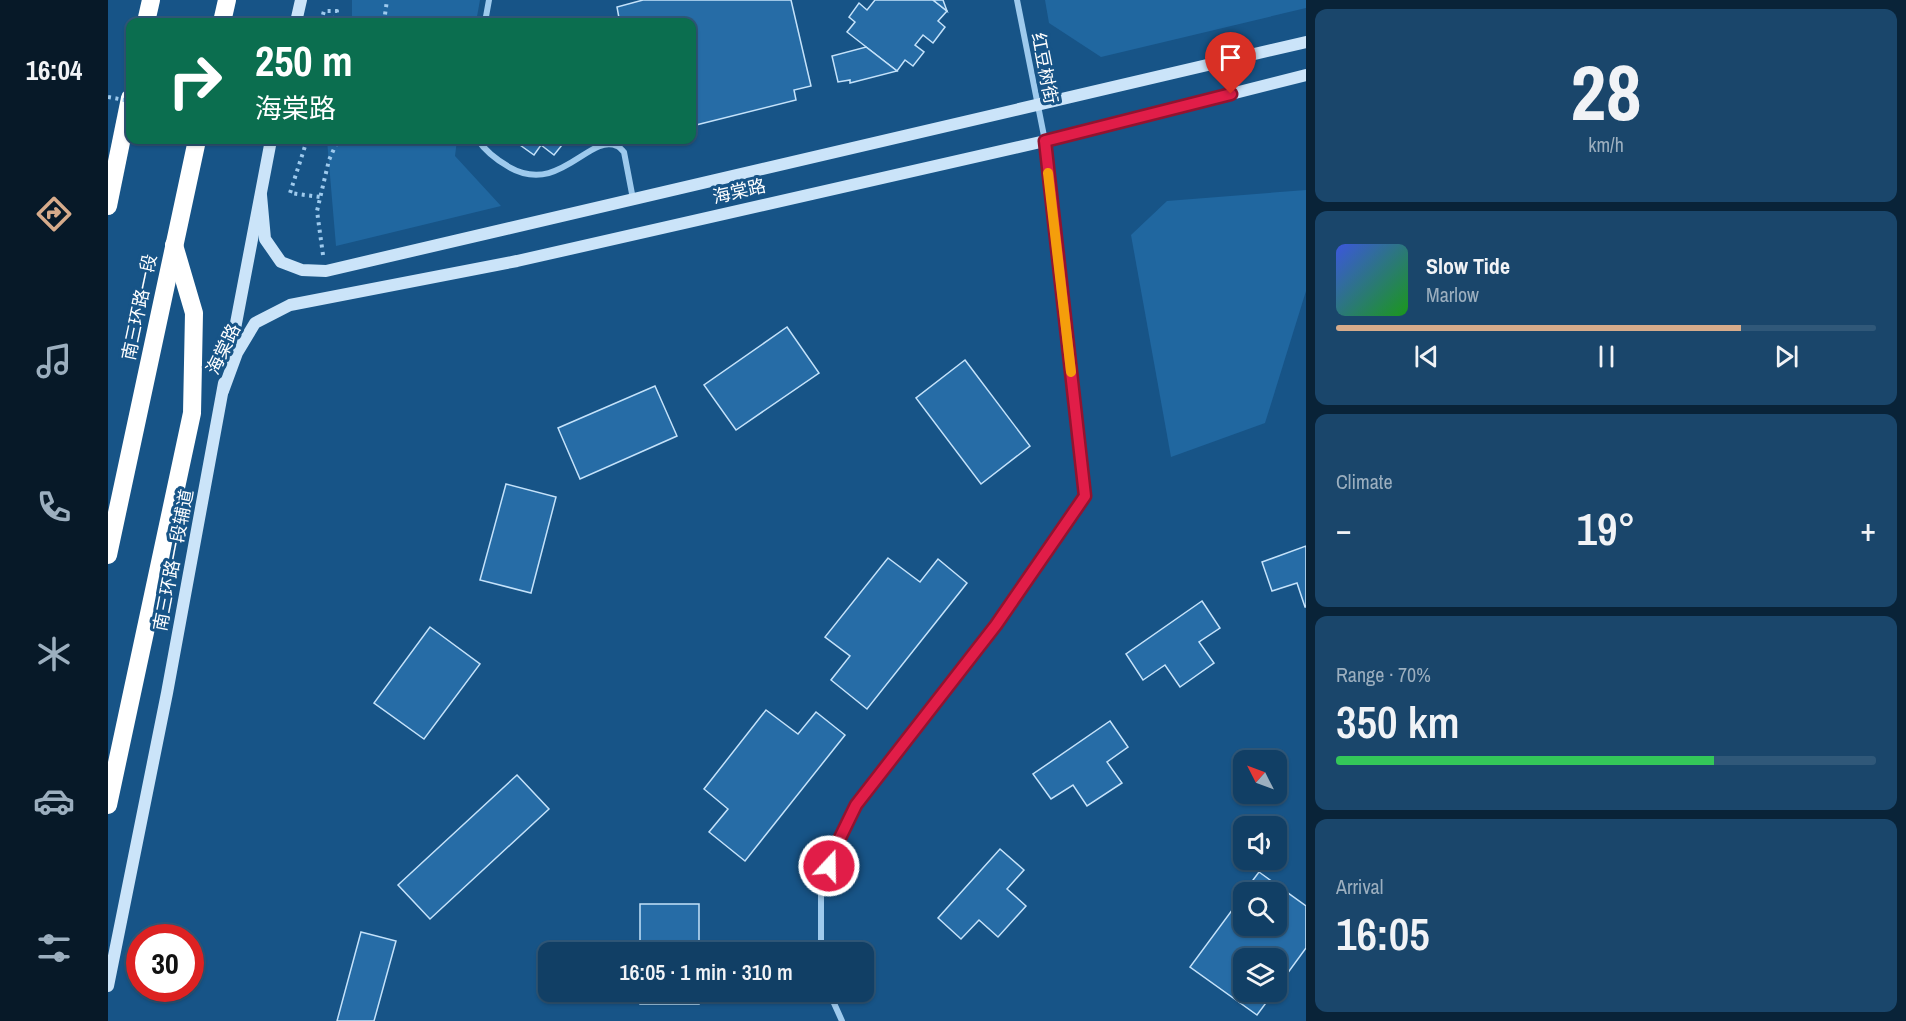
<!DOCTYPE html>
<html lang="en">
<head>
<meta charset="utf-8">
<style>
  :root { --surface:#113f65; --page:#1a466b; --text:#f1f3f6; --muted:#9cafbf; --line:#305879; --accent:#d6ab8b }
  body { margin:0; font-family:"Archivo Narrow","Noto Sans SC",sans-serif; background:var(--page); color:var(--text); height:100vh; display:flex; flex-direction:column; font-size:22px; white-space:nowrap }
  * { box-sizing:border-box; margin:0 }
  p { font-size:20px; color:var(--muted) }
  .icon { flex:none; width:33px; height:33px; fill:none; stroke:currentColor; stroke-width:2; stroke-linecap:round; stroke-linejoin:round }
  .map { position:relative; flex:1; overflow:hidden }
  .sheet { display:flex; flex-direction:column; gap:9px; padding:9px; background:#092338; width:600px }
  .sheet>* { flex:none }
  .guide { position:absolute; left:18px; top:18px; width:570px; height:126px; border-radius:12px; box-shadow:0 2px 4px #0004,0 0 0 2px var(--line); background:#0b6e4f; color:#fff; overflow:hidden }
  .needle { width:39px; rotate:312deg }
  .fabs { position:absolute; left:1125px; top:750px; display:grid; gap:12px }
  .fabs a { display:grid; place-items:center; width:54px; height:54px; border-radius:12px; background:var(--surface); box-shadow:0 2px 4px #0004,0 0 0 2px var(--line); font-size:30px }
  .speed { position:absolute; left:18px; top:924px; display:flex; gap:12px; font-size:30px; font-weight:700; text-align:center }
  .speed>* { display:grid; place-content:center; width:78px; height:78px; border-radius:50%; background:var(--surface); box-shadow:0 2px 4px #0004,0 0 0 2px var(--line); line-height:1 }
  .speed .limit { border:9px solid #d22; background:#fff; color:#111 }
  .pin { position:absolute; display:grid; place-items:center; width:51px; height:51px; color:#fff; margin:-62px -26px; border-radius:50% 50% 50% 0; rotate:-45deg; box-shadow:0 0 6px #0007 }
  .pin .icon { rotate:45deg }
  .me { position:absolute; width:66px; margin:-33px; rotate:21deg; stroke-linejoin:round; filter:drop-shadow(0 0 4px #0008) }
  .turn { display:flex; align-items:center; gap:21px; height:126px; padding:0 30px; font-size:27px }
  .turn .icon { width:78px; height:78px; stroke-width:2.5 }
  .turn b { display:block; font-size:42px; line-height:51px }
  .big { font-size:45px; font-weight:600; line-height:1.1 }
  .sheet .widget { flex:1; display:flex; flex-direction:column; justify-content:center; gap:9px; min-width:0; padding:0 21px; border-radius:12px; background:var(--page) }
  .sheet .dial { align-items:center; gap:0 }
  .dial b { font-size:78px; line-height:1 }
  .song { display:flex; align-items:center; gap:18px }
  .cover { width:72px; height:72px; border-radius:9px; background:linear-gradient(135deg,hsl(230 70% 55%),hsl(120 70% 35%)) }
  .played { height:6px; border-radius:3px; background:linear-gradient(90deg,var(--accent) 75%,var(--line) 75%) }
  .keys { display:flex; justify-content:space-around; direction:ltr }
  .heat { display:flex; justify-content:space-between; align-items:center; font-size:33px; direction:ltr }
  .charge { height:9px; border-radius:4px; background:linear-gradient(90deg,#34c759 70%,var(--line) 0) }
  .trip { position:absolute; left:430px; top:942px; width:336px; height:60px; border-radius:12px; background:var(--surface); box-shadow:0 2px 4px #0004,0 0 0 2px var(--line); font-weight:600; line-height:60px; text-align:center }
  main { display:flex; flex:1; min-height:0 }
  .dock { display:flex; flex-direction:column; width:108px; justify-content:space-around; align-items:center; background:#071928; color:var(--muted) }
  .dock .icon { width:42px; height:42px }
  .dock .on { color:var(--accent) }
  .dock b { font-size:27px; color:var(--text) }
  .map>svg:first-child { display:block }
  .green { fill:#2067a0 }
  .building { fill:#266ca6; stroke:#c4e2fa; stroke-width:1.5 }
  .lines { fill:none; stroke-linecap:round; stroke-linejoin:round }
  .path { stroke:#9ecaed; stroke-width:4; stroke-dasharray:3 4.5; stroke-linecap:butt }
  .street { stroke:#9ecaed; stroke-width:6 }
  .secondary { stroke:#cbe4f9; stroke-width:12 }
  .highway { stroke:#fff; stroke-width:18 }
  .path-bridge { stroke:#9ecaed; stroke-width:4; stroke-dasharray:3 4.5; stroke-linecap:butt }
  .route-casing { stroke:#92132f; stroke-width:15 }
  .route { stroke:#e11d48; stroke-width:10 }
  .slow { stroke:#f59e0b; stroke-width:10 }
  .labels { text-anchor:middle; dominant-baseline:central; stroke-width:6; stroke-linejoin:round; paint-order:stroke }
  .street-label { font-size:18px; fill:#fff; stroke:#175487 }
</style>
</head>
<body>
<main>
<nav class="dock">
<b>16:04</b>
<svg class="icon on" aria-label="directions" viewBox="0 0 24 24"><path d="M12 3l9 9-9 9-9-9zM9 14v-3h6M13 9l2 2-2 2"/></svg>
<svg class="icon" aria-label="music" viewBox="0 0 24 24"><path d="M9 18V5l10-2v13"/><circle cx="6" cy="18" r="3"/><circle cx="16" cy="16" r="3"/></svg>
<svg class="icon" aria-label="phone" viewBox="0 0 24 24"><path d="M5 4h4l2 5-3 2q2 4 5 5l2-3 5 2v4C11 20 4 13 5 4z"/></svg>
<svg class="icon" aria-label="climate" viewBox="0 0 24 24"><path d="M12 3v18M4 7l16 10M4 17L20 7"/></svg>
<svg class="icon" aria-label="car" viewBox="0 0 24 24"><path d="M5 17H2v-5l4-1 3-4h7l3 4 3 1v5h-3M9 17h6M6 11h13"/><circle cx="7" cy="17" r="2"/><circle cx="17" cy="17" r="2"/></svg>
<svg class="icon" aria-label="filters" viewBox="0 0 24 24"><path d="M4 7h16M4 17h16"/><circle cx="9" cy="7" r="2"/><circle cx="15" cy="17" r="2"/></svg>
</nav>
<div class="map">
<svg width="1198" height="1021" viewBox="0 0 1198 1021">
  <rect width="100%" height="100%" fill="#175487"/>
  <!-- green -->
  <g class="green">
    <path d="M244,0h128l-4,22h-124z"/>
    <path d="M937,0h261v8l-205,49 -52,-34z"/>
    <path d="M219,140h130l-2,16 46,50 -165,40z"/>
    <path d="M1198,190v101l-41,132 -94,34 -40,-222 36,-34z"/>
  </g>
  <!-- building -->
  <g class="building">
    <path d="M535,0h148l20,86 -17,4 2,10 -104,26v-104h-86l-1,-1 14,-3 -2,-11z"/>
    <path d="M767,0h58l14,11 -9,10 7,6 -12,16 -10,-8 -8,10 9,7 -11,14 -8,-6 -8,11 -50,-39 8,-10 -6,-5 10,-14 8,7z"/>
    <path d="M825,0h10l4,11z"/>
    <path d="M758,47l31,24 -47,12v-3l-12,2 -6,-26z"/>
    <path d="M405,140h53l-12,15 -13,-10 -7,10z"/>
    <path d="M679,327l32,46 -83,57 -32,-45z"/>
    <path d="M857,360l65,86 -49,38 -65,-86z"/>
    <path d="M547,386l22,50 -97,43 -22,-51z"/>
    <path d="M398,484l50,13 -25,96 -51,-13z"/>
    <path d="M1198,546v61h-1l-8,-24 -25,8 -10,-29z"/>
    <path d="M780,558l32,24 18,-23 29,24 -100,126 -36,-29 19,-24 -25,-19z"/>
    <path d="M1094,601l18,27 -21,14 15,21 -34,24 -15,-22 -22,15 -17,-26z"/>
    <path d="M322,627l50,37 -56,75 -50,-36z"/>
    <path d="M658,710l32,24 18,-22 29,23 -100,126 -36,-29 19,-23 -24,-20z"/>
    <path d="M1002,721l18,26 -21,15 15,21 -35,23 -14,-21 -22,14 -18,-25z"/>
    <path d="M409,775l32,34 -119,110 -32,-34z"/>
    <path d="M892,849l24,21 -17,19 19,17 -28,31 -19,-17 -18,19 -23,-21z"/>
    <path d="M1151,872l47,34v42l-30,41v-31h-32v34h30l-17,23 -67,-48 54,-73v32h32v-34h-32z"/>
    <rect x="532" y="904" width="59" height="48"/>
    <path d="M253,932l35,9 -22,80h-37z"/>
    <rect x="532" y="992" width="59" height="12"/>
  </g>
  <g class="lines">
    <!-- path -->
    <g class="path">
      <path d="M213,22l3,-11h13l-3,11"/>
      <path d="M276,22l3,-22"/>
      <path d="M199,140l-17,53 30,4"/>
      <path d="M215,255l-6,-44 12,-51 9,-20"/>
    </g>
    <!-- street -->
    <g class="street">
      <path d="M377,22l4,-22"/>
      <path d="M370,140c8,12 19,20 31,27 51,29 80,-34 108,-21 3,1 5,4 7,6l9,47"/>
      <path d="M713,952v-65l16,-43 20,-39 139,-180 89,-129 -40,-355 -28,-141"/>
      <path d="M721,992l13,29"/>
    </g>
    <!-- secondary -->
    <g class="secondary">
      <path d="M188,22l5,-22"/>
      <path d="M153,195l4,44 16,23 21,8 24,1 980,-229"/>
      <path d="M121,360l42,-220"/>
      <path d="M115,391l14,-38 18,-30 35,-18 227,-44 528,-120 261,-66"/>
      <path d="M0,986l59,-293 57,-310"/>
    </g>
    <!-- highway -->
    <g class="highway">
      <path d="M38,22l5,-22"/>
      <path d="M114,22l5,-22"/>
      <path d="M0,206l22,-108"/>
      <path d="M0,555l89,-415"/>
      <path d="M0,805l84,-392 2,-100 -20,-68"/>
    </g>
    <!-- path-bridge -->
    <path class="path-bridge" d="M0,97l22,4"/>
  </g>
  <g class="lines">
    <!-- route casing -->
    <g class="route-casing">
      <path id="route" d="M721,866l8,-22 19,-39 140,-180 89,-129 -40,-355 186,-47"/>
    </g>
    <!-- route -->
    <use href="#route" class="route"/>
    <!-- slow -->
    <path class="slow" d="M940,173l23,199"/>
  </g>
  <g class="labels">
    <!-- street labels -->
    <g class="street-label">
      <text transform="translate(937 68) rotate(79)">红豆树街</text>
      <text transform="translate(631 191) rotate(-13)">海棠路</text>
      <text transform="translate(31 307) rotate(-78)">南三环路一段</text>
      <text transform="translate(115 349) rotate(-64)">海棠路</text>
      <text transform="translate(65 560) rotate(-79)">南三环路一段辅道</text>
    </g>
  </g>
</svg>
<div class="fabs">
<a><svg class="needle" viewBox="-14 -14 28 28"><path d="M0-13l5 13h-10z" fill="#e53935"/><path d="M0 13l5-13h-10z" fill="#9cafbf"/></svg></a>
<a><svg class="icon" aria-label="sound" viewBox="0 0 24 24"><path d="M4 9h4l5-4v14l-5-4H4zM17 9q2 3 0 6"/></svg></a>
<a><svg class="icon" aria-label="search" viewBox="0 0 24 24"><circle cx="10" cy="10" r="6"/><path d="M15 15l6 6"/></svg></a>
<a><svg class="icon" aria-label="layers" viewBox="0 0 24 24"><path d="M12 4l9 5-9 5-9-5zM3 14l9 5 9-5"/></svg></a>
</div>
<div class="speed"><div class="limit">30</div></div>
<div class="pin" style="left:1123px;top:94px;background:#d93025"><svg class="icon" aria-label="arrive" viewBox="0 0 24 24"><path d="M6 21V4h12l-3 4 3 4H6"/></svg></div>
<svg class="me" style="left:721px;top:866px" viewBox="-20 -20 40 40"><circle r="17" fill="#e11d48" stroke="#fff" stroke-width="3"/><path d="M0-11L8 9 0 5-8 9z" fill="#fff"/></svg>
<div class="trip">16:05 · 1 min · 310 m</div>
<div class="guide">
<div class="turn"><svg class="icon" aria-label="right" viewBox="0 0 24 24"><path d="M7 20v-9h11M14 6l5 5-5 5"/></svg><div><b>250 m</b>海棠路</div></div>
</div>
</div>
<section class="sheet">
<div class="widget dial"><b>28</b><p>km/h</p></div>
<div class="widget">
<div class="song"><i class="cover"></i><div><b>Slow Tide</b><p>Marlow</p></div></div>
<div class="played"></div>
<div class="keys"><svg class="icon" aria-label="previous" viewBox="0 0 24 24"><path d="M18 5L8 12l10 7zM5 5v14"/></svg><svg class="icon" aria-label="pause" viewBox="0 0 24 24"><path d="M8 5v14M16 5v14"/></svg><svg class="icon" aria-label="next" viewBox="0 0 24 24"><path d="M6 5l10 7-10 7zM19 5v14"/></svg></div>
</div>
<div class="widget"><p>Climate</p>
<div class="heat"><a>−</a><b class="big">19°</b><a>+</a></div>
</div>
<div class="widget"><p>Range · 70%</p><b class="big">350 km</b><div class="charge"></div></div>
<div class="widget"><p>Arrival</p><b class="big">16:05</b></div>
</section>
</main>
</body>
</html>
